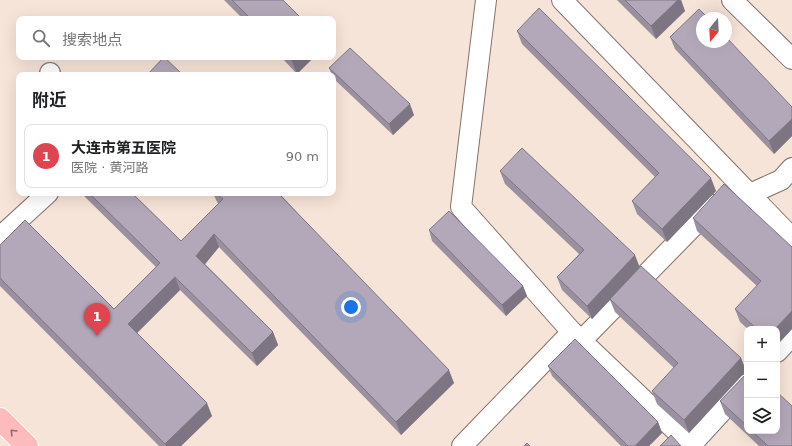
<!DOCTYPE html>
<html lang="zh">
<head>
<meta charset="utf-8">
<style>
	:root { --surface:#fff; --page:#f6f6f6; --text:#202124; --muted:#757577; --line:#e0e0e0; --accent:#ae1c4c }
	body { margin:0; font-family:"DejaVu Sans","Noto Sans SC",sans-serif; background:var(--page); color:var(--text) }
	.controls { position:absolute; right:12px; bottom:12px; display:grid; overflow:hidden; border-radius:8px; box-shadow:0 4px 16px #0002 }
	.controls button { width:36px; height:36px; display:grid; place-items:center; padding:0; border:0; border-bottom:1px solid var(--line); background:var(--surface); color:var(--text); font:20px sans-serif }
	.compass { position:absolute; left:696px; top:12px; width:36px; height:36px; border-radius:50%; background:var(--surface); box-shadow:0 4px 16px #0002; rotate:198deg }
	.you { position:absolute; left:351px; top:307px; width:14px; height:14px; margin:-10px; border:3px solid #fff; border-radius:50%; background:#1a73e8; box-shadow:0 0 0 6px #1a73e833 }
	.badge { display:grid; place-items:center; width:26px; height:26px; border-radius:50%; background:var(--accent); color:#fff; font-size:13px; font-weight:700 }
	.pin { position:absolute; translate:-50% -33px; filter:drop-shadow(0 1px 2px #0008) }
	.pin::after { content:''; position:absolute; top:21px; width:14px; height:12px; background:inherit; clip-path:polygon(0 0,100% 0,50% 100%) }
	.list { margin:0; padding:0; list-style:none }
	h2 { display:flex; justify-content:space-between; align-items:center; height:52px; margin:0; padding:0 16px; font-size:17px }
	h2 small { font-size:13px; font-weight:400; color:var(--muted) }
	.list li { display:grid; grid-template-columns:26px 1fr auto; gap:12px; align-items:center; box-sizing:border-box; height:64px; margin:0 8px 8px; padding:0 8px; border:1px solid var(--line); border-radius:8px }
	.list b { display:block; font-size:15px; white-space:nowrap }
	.list p { margin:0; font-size:13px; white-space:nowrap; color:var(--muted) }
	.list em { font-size:13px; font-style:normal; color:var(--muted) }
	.icon { flex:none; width:22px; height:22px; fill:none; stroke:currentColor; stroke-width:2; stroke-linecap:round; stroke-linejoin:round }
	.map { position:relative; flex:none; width:792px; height:446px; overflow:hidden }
	.search { position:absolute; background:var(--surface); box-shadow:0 4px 16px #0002; left:16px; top:16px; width:320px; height:44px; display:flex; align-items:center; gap:10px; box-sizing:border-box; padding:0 14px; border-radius:8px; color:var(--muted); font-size:15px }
	.panel { position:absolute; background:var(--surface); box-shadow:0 4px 16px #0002; left:16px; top:72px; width:320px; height:124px; border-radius:8px }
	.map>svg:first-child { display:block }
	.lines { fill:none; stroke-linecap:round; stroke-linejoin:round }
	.minor-casing { stroke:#837268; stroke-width:22 }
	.major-casing { stroke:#fff; stroke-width:24 }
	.minor { stroke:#fff; stroke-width:20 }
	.major { stroke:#febbbd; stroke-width:22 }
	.wall { fill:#9a909f }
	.shaded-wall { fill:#7d7682 }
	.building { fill:#b3a8b9; stroke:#7d7682 }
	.oneway { stroke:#8d6e6b }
</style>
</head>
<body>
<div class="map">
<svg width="792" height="446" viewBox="0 0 792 446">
	<rect width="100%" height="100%" fill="#f7e4d8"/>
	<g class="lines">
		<defs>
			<g id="minor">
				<polyline points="486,0 461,207 572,332 692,446"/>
				<polyline points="562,0 792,238"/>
				<polyline points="732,0 792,59"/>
				<polyline points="50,73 50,75"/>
				<polyline points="750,194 781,180 792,168"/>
				<polyline points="0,237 48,193"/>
				<polyline points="581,341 714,205"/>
				<polyline points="777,352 792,336"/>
				<polyline points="691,445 747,384"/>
				<polyline points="462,446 572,332"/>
			</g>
			<polyline id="major" points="0,419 27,446"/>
		</defs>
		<use href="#minor" class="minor-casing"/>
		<use href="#major" class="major-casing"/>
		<use href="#minor" class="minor"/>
		<use href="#major" class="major"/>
	</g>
	<g class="wall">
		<polygon points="224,0 283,0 302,19 243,19"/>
		<polygon points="617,0 681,0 685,11 656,39"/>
		<polygon points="517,31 716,191 667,242 637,214 632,201 655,177 522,44"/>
		<polygon points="670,37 792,107 792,136 774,154 675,49"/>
		<polygon points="281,57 314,57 297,74"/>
		<polygon points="329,68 414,115 393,135 333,78 333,75 332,75"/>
		<polygon points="500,171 640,268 741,358 746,371 689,433 657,404 652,391 674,368 615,312 610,300 592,319 562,290 557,277 579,254 505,184"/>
		<polygon points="81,193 132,193 181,241 219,204 217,202 213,193 281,193 280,194 454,383 401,435 219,247 205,264 273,332 278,345 257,366 180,290 137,333 212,416 181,446 159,446 0,286 0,245 114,309 156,267"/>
		<polygon points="693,218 792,247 792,329 777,345 777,329 748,329 740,322 735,309 757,286 697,231"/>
		<polygon points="429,230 523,286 527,296 506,316 432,241"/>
		<polygon points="548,366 658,422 662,433 649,446 621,446 552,376"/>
		<polygon points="747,373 747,431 777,431 792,446 759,446 725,414 720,401"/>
	</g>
	<g class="shaded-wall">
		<polygon points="678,0 681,0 685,11 656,39 651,26"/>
		<polygon points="296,57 314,57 297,74 292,61"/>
		<polygon points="410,104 414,115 393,135 389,124"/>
		<polygon points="792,119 792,136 774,154 769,141"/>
		<polygon points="711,178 716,191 667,242 662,229"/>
		<polygon points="214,234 219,247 201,269 196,256"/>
		<polygon points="635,255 640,268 592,319 587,306"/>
		<polygon points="175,277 180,290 133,337 128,324"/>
		<polygon points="523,286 527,296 506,316 502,305"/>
		<polygon points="792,311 792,329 777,345 777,329 775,329"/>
		<polygon points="273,332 278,345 257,366 252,353"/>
		<polygon points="741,358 746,371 689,433 684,420"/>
		<polygon points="449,370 454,383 401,435 396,422"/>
		<polygon points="207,403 212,416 181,446 166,446 165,444"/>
		<polygon points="658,422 662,433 649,446 635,446"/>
	</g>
	<g class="building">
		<polygon points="232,0 283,0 302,19 251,19"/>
		<polygon points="625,0 678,0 651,26"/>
		<polygon points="539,8 711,178 662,229 632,201 659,173 517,31"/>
		<polygon points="699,9 708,18 702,18 702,42 726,42 726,37 792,107 792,119 769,141 670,37"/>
		<polygon points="350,48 410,104 389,124 329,68"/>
		<polygon points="164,57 183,75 147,75"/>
		<polygon points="289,57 296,57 292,61"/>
		<polygon points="522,148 635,255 587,306 557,277 584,250 500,171"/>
		<polygon points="724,184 792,247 792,311 775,329 757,329 735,309 761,281 693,218"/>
		<polygon points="89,193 132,193 181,241 223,199 216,193 278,193 449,370 396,422 214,234 196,256 273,332 252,353 175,277 128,324 207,403 165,444 0,278 0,245 25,220 114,309 160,263"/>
		<polygon points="449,211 523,286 502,305 429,230"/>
		<polygon points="641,266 741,358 684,420 652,391 678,363 610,299"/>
		<polygon points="575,339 658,422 635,446 628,446 548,366"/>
		<polygon points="747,373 747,426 720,401"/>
		<polygon points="777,392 792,406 792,446 768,446 752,431 777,431"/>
		<polygon points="671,435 681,446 660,446"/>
		<polygon points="527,443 530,446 524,446"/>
	</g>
	<defs><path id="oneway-chevron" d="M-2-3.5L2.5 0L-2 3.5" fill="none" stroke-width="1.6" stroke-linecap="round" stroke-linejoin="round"/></defs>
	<use class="oneway" href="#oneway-chevron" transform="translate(13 432) rotate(-134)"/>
</svg>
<div class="controls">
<button>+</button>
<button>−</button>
<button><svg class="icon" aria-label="layers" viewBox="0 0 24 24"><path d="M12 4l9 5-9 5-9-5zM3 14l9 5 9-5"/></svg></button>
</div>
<svg class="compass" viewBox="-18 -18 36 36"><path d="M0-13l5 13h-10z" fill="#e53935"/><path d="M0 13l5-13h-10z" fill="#757577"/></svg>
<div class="you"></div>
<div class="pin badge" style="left:97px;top:336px;background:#e0444e">1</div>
<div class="search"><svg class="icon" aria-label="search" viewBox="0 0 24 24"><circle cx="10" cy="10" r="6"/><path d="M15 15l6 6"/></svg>搜索地点</div>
<section class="panel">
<h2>附近<small></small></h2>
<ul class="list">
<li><span class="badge" style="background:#e0444e">1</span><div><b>大连市第五医院</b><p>医院 · 黄河路</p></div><em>90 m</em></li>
</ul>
</section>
</div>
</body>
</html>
